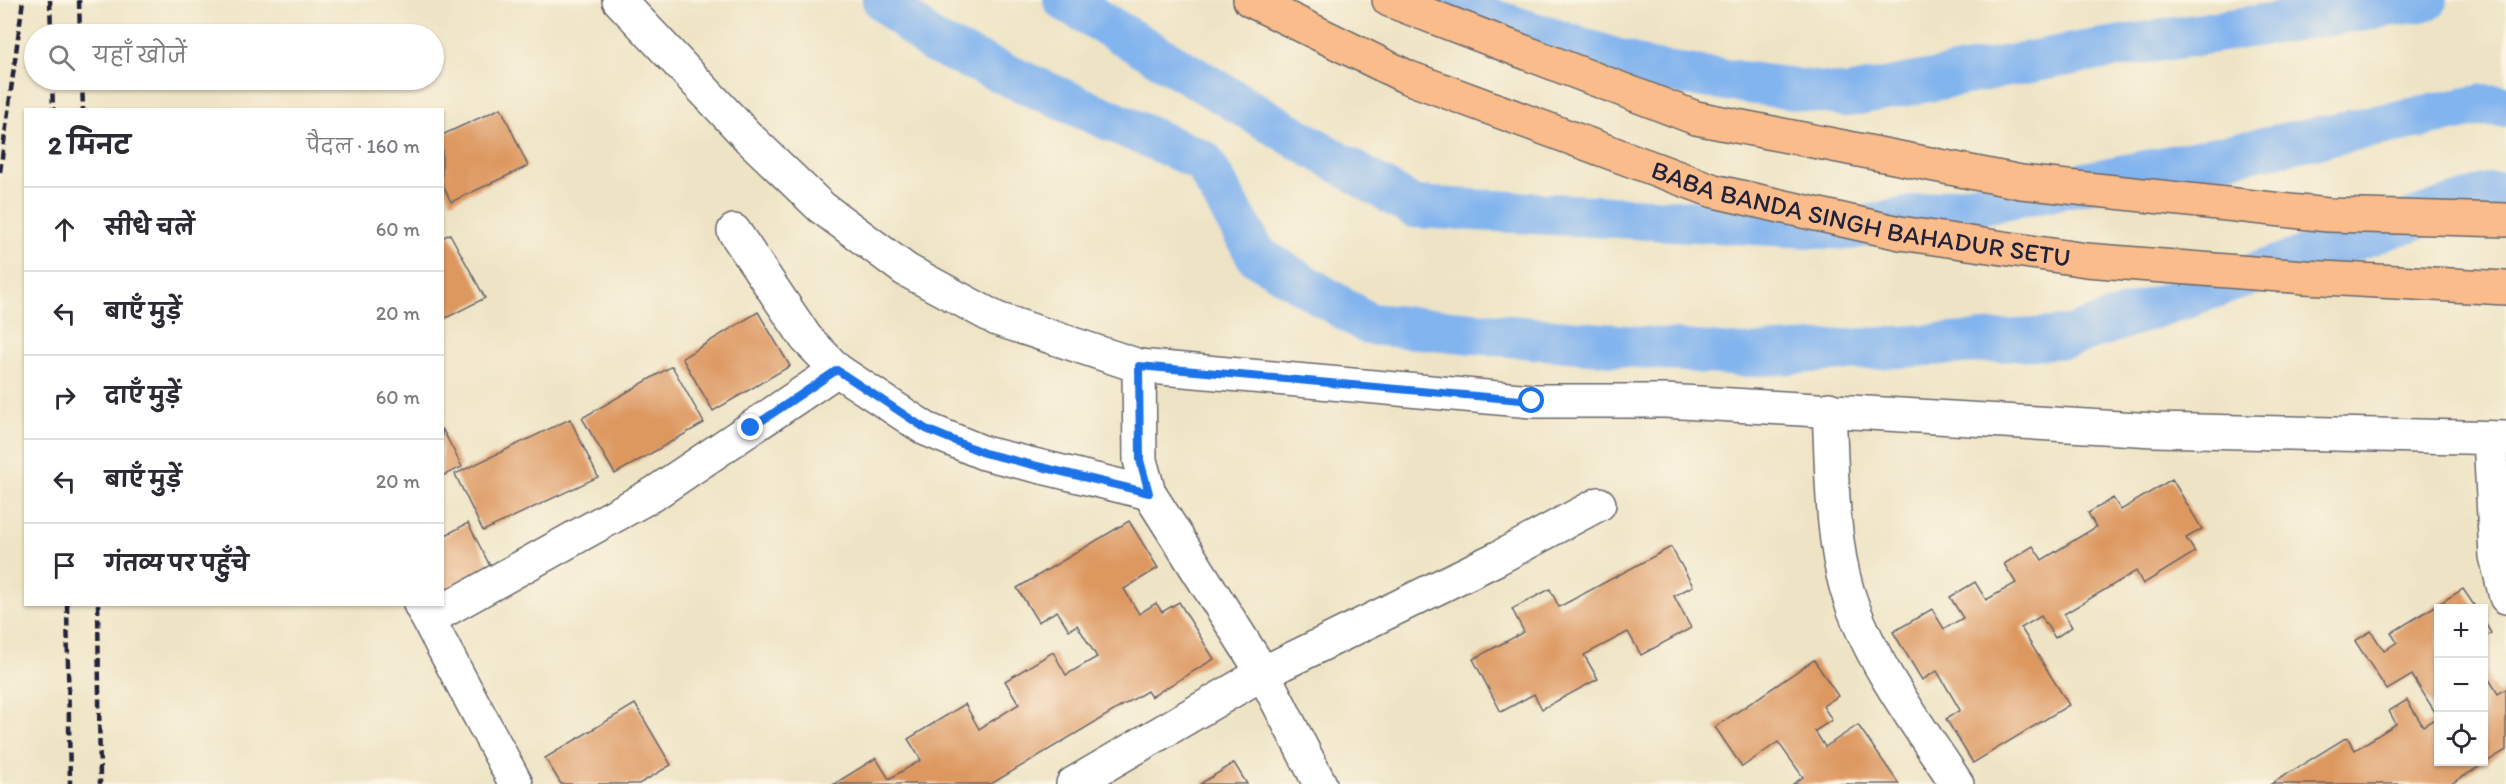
<!DOCTYPE html>
<html lang="hi">
<head>
<meta charset="utf-8">
<style>
	:root { --surface:#fff; --page:#f2f2f3; --text:#2b2b33; --muted:#7c7c81; --line:#e1e1e2 }
	body { margin:0; font-family:Itim,"Playpen Sans Deva",sans-serif; background:var(--page); color:var(--text) }
	.controls { position:absolute; right:18px; bottom:18px; display:grid; overflow:hidden; border-radius:0px; box-shadow:0 2px 4px #0004 }
	.controls button { width:54px; height:54px; display:grid; place-items:center; padding:0; border:0; border-bottom:2px solid var(--line); background:var(--surface); color:var(--text); font:30px sans-serif }
	.stop { position:absolute; width:18px; height:18px; margin:-14px; border:4px solid #1a73e8; border-radius:50%; background:#fff }
	.stop.end { background:#1a73e8; border-color:#fff; box-shadow:0 2px 6px #0008 }
	.list { margin:0; padding:0; list-style:none }
	h2 { display:flex; justify-content:space-between; align-items:center; height:78px; margin:0; padding:0 24px; font-size:26px }
	h2 small { font-size:20px; font-weight:400; color:var(--muted) }
	.list li { display:grid; grid-template-columns:39px 1fr auto; gap:18px; align-items:center; box-sizing:border-box; height:84px; padding:0 24px; border-top:2px solid var(--line) }
	.list b { display:block; font-size:22px; white-space:nowrap }
	.list em { font-size:20px; font-style:normal; color:var(--muted) }
	.icon { flex:none; width:33px; height:33px; fill:none; stroke:currentColor; stroke-width:2; stroke-linecap:round; stroke-linejoin:round }
	.map { position:relative; flex:none; width:2506px; height:784px; overflow:hidden }
	.search { position:absolute; background:var(--surface); box-shadow:0 2px 4px #0004; left:24px; top:24px; width:420px; height:66px; display:flex; align-items:center; gap:15px; box-sizing:border-box; padding:0 21px; border-radius:33px; color:var(--muted); font-size:22px }
	.panel { position:absolute; background:var(--surface); box-shadow:0 2px 4px #0004; left:24px; top:108px; width:420px; height:498px; border-radius:0px }
	.map>svg:first-child { display:block }
	.lines { fill:none; stroke-linecap:round; stroke-linejoin:round }
	.canal { stroke:#82b4ee; stroke-width:42 }
	.building { fill:#dd9861 }
	.street-casing { stroke:#69666b; stroke-width:36 }
	.highway-casing { stroke:#69666b; stroke-width:36 }
	.street { stroke:#fff; stroke-width:33 }
	.highway { stroke:#f9bc8a; stroke-width:33 }
	.rail { stroke:#22223b; stroke-width:4.5; stroke-dasharray:9 4.5; stroke-linecap:butt }
	.route { stroke:#1a73e8; stroke-width:8 }
	.labels { text-anchor:middle; dominant-baseline:central; stroke-width:6; stroke-linejoin:round; paint-order:stroke }
	.street-label { font-size:26px; fill:#22223b; stroke:#fcf5e5 }
</style>
</head>
<body>
<div class="map">
<svg width="2506" height="784" viewBox="0 0 2506 784">
	<rect width="100%" height="100%" fill="#fcf5e5"/>
	<filter id="ink" filterUnits="userSpaceOnUse"><feTurbulence type="fractalNoise" baseFrequency=".0167" numOctaves="2"/><feDisplacementMap in="SourceGraphic" scale="12" xChannelSelector="R" yChannelSelector="G"/><feConvolveMatrix kernelMatrix="1 2 1 2 8 2 1 2 1" color-interpolation-filters="sRGB"/></filter>
	<filter id="wash" filterUnits="userSpaceOnUse"><feTurbulence type="fractalNoise" baseFrequency=".008" numOctaves="4" result="noise"/><feDisplacementMap in="SourceGraphic" scale="24" xChannelSelector="R" yChannelSelector="G"/><feGaussianBlur stdDeviation="1.35" result="paint"/><feColorMatrix in="noise" values="0 0 0 0 0 0 0 0 0 0 0 0 0 0 0 0 0 1.4 0 .05"/><feComposite in="paint" operator="in"/></filter>
	<g filter="url(#wash)">
		<rect width="100%" height="100%" fill="#eee4c5"/>
		<g class="lines">
			<g class="canal">
				<polyline points="883,0 932,42 1203,161 1257,256 1369,324 1743,356 2068,337 2489,194 2506,192"/>
				<polyline points="1064,0 1414,207 1851,229 2482,105 2506,106"/>
				<polyline points="1430,0 1650,70 1847,96 2084,52 2427,0"/>
			</g>
		</g>
		<g id="blocks">
			<g class="building">
				<polygon points="501,108 528,166 451,202 442,183 442,135"/>
				<polygon points="450,234 485,298 442,320 442,238"/>
				<polygon points="758,312 790,366 713,411 682,358"/>
				<polygon points="672,366 704,423 615,474 582,418"/>
				<polygon points="570,419 598,477 483,531 455,474"/>
				<polygon points="442,428 462,467 442,476"/>
				<polygon points="2172,479 2202,529 2186,538 2195,552 2143,584 2136,571 2064,614 2072,627 2055,638 2041,616 2021,628 2069,705 1973,763 1946,719 1960,710 1937,671 1922,680 1893,632 1932,609 1944,629 1963,618 1950,597 1975,582 1986,600 2016,583 2004,564 2033,546 2042,560 2096,527 2088,513 2113,498 2121,510"/>
				<polygon points="1129,521 1158,568 1124,589 1139,614 1156,603 1162,612 1179,602 1214,659 1151,697 1147,691 991,784 834,784 876,758 889,779 921,760 908,739 965,704 979,729 1019,704 1005,681 1053,652 1066,675 1097,657 1077,625 1069,630 1057,611 1038,622 1017,588"/>
				<polygon points="468,523 491,568 442,594 442,537"/>
				<polygon points="1671,547 1693,586 1674,596 1691,628 1641,655 1628,632 1584,655 1598,679 1542,709 1534,694 1501,712 1473,659 1524,632 1512,609 1550,589 1559,607"/>
				<polygon points="2463,589 2476,608 2438,608 2438,762 2484,762 2484,671 2498,694 2506,689 2506,750 2451,784 2271,784 2347,737 2355,750 2396,724 2389,711 2407,700 2423,726 2438,717 2412,675 2387,690 2355,641 2371,631 2384,651 2397,642 2391,633"/>
				<polygon points="2484,621 2491,633 2484,638"/>
				<polygon points="1814,660 1838,696 1823,706 1832,720 1815,731 1825,747 1858,725 1899,784 1793,784 1803,777 1778,742 1742,767 1715,727"/>
				<polygon points="635,704 671,765 639,784 561,784 545,758"/>
				<polygon points="1234,763 1247,784 1200,784"/>
			</g>
		</g>
	</g>
	<g filter="url(#ink)">
		<use href="#blocks" fill-opacity="0" stroke="#69666b" stroke-width="1.5"/>
		<g class="lines">
			<defs>
				<g id="street">
					<polyline points="619,0 748,137 821,207 906,270 997,319 1139,366 1532,401 1665,401 2154,430 2506,438"/>
					<polyline points="734,231 806,338 837,370 926,429 984,453 1149,493"/>
					<polyline points="1139,366 1140,460 1149,493 1263,673 1320,784"/>
					<path d="M1829 409C1832 466 1831 536 1847 590 1869 661 1917 723 1957 784"/>
					<polyline points="2490,438 2496,556 2506,597"/>
					<polyline points="420,604 516,784"/>
					<polyline points="429,619 655,493 837,370"/>
					<polyline points="1073,784 1263,673 1498,558 1599,504"/>
				</g>
				<g id="highway">
					<path id="s1" d="M1250 0 1407 77 1714 191 1900 233 2086 260 2305 277 2506 288"/>
					<polyline points="1389,0 1696,118 2021,182 2328,215 2506,220"/>
				</g>
			</defs>
			<use href="#street" class="street-casing"/>
			<use href="#highway" class="highway-casing"/>
			<use href="#street" class="street"/>
			<use href="#highway" class="highway"/>
			<g class="rail">
				<polyline points="50,0 51,34"/>
				<polyline points="79,0 80,34"/>
				<polyline points="52,80 53,110"/>
				<polyline points="82,80 83,110"/>
				<polyline points="0,172 23,0"/>
				<polyline points="67,604 70,784"/>
				<polyline points="98,604 100,784"/>
			</g>
		</g>
	</g>
	<g class="lines" filter="url(#ink)">
		<polyline class="route" points="751,428 837,370 926,429 984,453 1149,493 1140,460 1139,366 1532,401"/>
	</g>
	<g class="labels">
		<g class="street-label">
			<text stroke="none"><textPath href="#s1" startOffset="651">BABA BANDA SINGH BAHADUR SETU</textPath></text>
		</g>
	</g>
</svg>
<div class="controls">
<button>+</button>
<button>−</button>
<button><svg class="icon" aria-label="locate" viewBox="0 0 24 24"><circle cx="12" cy="12" r="6"/><path d="M12 2v4M12 18v4M2 12h4M18 12h4"/></svg></button>
</div>
<div class="stop" style="left:1532px;top:401px"></div>
<div class="stop end" style="left:751px;top:428px"></div>
<div class="search"><svg class="icon" aria-label="search" viewBox="0 0 24 24"><circle cx="10" cy="10" r="6"/><path d="M15 15l6 6"/></svg>यहाँ खोजें</div>
<section class="panel">
<h2>2 मिनट<small>पैदल · 160 m</small></h2>
<ul class="list">
<li><svg class="icon" aria-label="ahead" viewBox="0 0 24 24"><path d="M12 20V5M6 11l6-6 6 6"/></svg><div><b>सीधे चलें</b></div><em>60 m</em></li>
<li><svg class="icon" aria-label="left" viewBox="0 0 24 24"><path d="M17 20v-9H6M10 6l-5 5 5 5"/></svg><div><b>बाएँ मुड़ें</b></div><em>20 m</em></li>
<li><svg class="icon" aria-label="right" viewBox="0 0 24 24"><path d="M7 20v-9h11M14 6l5 5-5 5"/></svg><div><b>दाएँ मुड़ें</b></div><em>60 m</em></li>
<li><svg class="icon" aria-label="left" viewBox="0 0 24 24"><path d="M17 20v-9H6M10 6l-5 5 5 5"/></svg><div><b>बाएँ मुड़ें</b></div><em>20 m</em></li>
<li><svg class="icon" aria-label="arrive" viewBox="0 0 24 24"><path d="M6 21V4h12l-3 4 3 4H6"/></svg><div><b>गंतव्य पर पहुँचे</b></div></li>
</ul>
</section>
</div>
</body>
</html>
